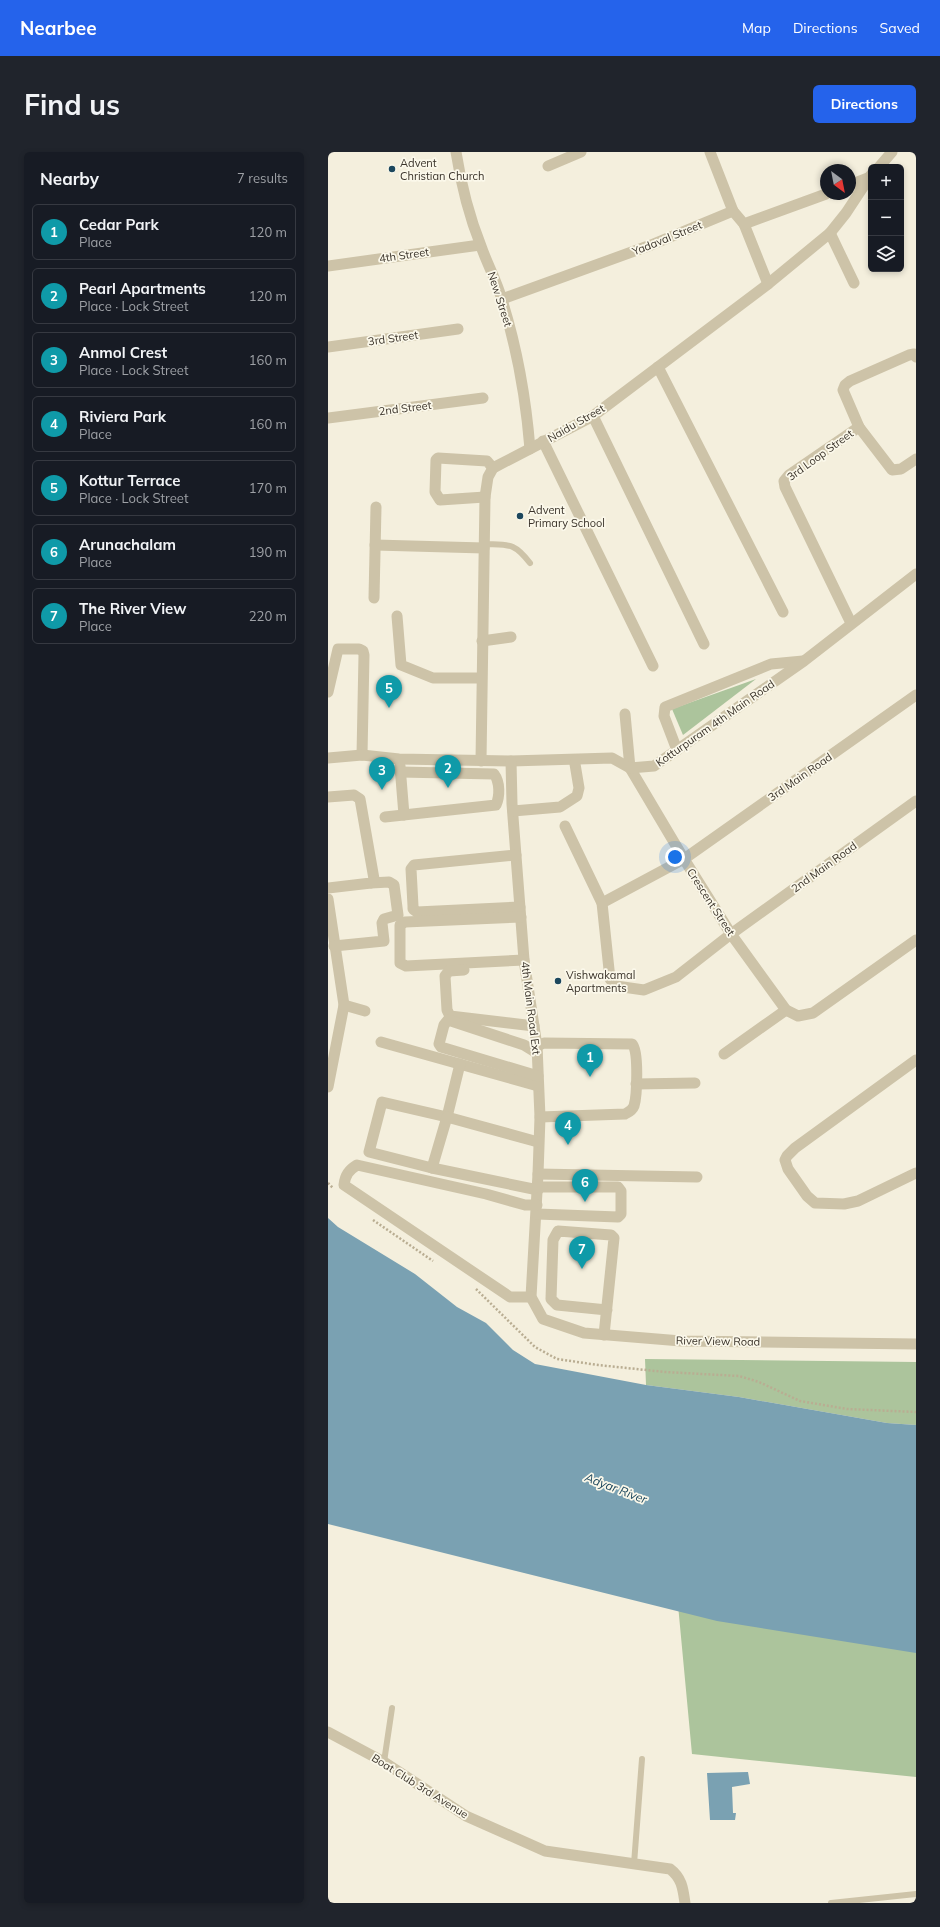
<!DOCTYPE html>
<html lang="en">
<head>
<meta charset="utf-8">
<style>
	:root { --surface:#171b24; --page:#20242c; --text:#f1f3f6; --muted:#9ea1a6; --line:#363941; --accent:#2563eb }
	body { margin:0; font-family:Mulish,sans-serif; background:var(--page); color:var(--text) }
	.controls { position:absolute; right:12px; top:12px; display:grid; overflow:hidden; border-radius:6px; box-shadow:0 2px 6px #0003 }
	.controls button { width:36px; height:36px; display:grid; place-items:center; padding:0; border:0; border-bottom:1px solid var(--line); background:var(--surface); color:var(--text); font:20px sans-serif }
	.compass { position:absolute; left:492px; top:12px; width:36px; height:36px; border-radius:50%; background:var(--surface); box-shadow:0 2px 6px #0003; rotate:148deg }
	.you { position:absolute; left:347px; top:705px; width:14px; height:14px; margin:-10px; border:3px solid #fff; border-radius:50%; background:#1a73e8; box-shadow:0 0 0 6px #1a73e833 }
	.badge { display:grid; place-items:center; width:26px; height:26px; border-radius:50%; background:var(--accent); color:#fff; font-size:13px; font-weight:700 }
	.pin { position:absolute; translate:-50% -33px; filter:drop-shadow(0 1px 2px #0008) }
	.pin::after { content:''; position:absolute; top:21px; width:14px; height:12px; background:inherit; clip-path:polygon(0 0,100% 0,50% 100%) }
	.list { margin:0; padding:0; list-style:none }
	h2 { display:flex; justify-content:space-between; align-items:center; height:52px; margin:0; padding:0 16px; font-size:17px }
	h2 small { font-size:13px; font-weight:400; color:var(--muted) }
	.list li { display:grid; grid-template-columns:26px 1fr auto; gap:12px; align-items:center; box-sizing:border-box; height:56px; margin:0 8px 8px; padding:0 8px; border:1px solid var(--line); border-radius:6px }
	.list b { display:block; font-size:15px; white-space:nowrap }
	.list p { margin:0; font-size:13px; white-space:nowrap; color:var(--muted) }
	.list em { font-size:13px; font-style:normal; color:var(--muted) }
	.icon { flex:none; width:22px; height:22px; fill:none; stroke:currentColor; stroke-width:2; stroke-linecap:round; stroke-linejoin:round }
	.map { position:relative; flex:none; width:588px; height:1751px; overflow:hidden; border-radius:6px }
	header { display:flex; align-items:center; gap:24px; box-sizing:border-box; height:56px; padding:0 20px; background:var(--accent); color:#fff }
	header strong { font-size:19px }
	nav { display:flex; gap:22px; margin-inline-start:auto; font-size:14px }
	.intro { display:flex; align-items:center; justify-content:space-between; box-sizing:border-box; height:96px; padding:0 24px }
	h1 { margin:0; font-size:28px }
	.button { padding:10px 18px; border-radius:6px; background:var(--accent); color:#fff; font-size:14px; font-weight:700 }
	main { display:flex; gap:24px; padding:0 24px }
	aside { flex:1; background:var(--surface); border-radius:6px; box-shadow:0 2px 6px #0003 }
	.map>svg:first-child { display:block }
	.green { fill:#acc49c }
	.water { fill:#7aa1b2 }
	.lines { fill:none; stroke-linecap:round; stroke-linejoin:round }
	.path { stroke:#b9ad92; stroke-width:2.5; stroke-dasharray:2 2; stroke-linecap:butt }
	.service { stroke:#cdc3a8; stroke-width:6 }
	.minor { stroke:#cdc3a8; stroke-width:11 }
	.poi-dot { fill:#1c475d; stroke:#fbf8ea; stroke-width:1.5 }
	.labels { text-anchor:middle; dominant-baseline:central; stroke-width:3.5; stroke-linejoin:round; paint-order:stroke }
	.poi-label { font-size:11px; fill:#393229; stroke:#fbf8ea; text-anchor:start }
	.street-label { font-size:11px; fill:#393229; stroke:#fbf8ea }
	.water-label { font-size:12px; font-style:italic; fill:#1c475d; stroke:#fbf8ea }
</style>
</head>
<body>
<header>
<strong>Nearbee</strong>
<nav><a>Map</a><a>Directions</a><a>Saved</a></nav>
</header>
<div class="intro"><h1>Find us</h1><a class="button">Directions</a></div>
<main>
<aside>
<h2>Nearby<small>7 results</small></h2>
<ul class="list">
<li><span class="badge" style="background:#0f9aa8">1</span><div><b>Cedar Park</b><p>Place</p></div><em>120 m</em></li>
<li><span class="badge" style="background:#0f9aa8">2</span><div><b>Pearl Apartments</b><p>Place · Lock Street</p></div><em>120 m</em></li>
<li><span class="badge" style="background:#0f9aa8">3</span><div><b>Anmol Crest</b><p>Place · Lock Street</p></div><em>160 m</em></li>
<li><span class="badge" style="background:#0f9aa8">4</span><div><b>Riviera Park</b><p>Place</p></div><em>160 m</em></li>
<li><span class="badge" style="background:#0f9aa8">5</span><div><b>Kottur Terrace</b><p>Place · Lock Street</p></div><em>170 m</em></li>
<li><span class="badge" style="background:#0f9aa8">6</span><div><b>Arunachalam</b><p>Place</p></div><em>190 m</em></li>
<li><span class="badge" style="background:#0f9aa8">7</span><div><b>The River View</b><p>Place</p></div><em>220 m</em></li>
</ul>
</aside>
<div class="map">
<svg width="588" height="1751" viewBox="0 0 588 1751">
	<rect width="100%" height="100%" fill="#f4efdd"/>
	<g class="green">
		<polygon points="428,527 355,583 344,557"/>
		<polygon points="317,1207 588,1210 588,1273 559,1271 411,1245 318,1233"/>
		<polygon points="350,1453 588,1490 588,1625 364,1602"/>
	</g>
	<g class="water">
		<polygon points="0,1066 10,1075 87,1122 129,1155 158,1171 185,1198 207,1212 318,1233 411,1245 559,1271 588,1273 588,1501 389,1469 0,1372"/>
		<polygon points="420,1620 422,1632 404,1635 405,1661 408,1661 407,1668 382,1668 379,1621"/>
	</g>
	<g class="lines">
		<g class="path">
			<polyline points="0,1031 5,1036"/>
			<polyline points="45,1068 105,1109"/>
			<polyline points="148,1137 207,1195 229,1207 270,1213 337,1220 411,1224 431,1230 472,1249 519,1257 588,1260"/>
		</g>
		<g class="service">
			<path d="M156 392C181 393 186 390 202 411"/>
			<polyline points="56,1610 64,1556"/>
			<polyline points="306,1712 314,1607"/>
			<polyline points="503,1751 588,1742"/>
		</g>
		<g class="minor">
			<path d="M128 0C133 32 141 64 153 94 159 112 169 129 174 148 189 196 198 247 202 297"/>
			<polyline points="382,0 405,59"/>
			<polyline points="220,14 253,0"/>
			<polyline points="551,15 564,0"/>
			<polyline points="522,33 540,26"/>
			<polyline points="416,72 440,132"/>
			<polyline points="502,81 526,131"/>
			<polyline points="0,114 152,93"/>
			<polyline points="174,147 323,93 405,59 416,72 498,42"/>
			<polyline points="0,195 130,177"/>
			<polyline points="330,215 455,460"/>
			<polyline points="265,264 376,492"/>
			<polyline points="0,266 155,246"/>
			<polyline points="531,275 515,238 517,233 522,229 581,203 586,202 588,205"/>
			<polyline points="215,289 325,514"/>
			<polyline points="157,345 112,348 107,340 108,308 110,306 159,309 165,316"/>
			<polyline points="47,393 156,396"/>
			<polyline points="46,446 48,355"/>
			<polyline points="69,464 73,513 105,526 153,526"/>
			<polyline points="523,471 457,335 456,329 461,323 531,275 564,318 573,317 588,307"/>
			<polyline points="154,489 183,485"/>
			<polyline points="0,540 10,497 31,497 35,499 36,503 34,603"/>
			<polyline points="297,562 302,616 356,707 403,782 458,858 470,864 485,861 588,788"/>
			<polyline points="349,598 336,564 337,555 443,512 475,509"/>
			<polyline points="0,606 34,603 71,607 183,609 284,606 302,616 326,614 476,509 588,422"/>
			<polyline points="153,609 157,345 160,325 165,316 265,264 440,132 502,81 518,61 543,23"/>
			<polyline points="183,609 184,652 196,808 209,894 212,965 210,1022 203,1145 215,1167 256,1181 353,1189 588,1192"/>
			<polyline points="72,614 76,663"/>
			<polyline points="0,645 26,643 32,647 46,727 43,731 0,736"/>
			<polyline points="185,659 232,655 249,644 251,636 247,612 248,608"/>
			<path d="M57 665 168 653C172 644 172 630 166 622L72 620"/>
			<polyline points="237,674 274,751 282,827 288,834 316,838 348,825 403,782 588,649"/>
			<polyline points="188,703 86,713 83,717 85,754 85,757 89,760 192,755"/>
			<polyline points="0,747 16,853 0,935"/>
			<polyline points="274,751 356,707 588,543"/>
			<polyline points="193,765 77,770 72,773 72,811 78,814 196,808"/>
			<polyline points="6,794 56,789 54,771 56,767 70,763 66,733 61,730 43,731"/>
			<polyline points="136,818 121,819 117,824 119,858 122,864 206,874"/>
			<polyline points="16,853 37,859"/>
			<polyline points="53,890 210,934"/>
			<path d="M209 894 216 891 304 892C311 899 309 944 306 954 304 959 301 960 297 962L212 965"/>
			<polyline points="209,901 196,893 120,868 116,873 111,892 113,895 210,924"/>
			<polyline points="396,902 458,858"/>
			<polyline points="588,908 467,996 459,1004 457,1008 460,1017 479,1044 487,1051 516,1052 530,1049 588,1021"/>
			<polyline points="132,912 119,965 54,950 41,1000 104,1016 210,1038"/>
			<polyline points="308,932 367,931"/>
			<polyline points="104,1016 119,965 210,990"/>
			<polyline points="210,1022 369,1025"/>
			<polyline points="209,1062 290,1065 293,1062 293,1039 290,1035 210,1035"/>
			<path d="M203 1145H182L16 1033C17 1023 21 1018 29 1013L158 1042 197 1053H209"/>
			<polyline points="276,1183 286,1086 283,1083 230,1079 225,1088 223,1147 229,1153 279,1158"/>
			<path d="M0 1580 56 1610 138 1664 217 1699 342 1717C354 1726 355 1737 357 1751"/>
		</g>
	</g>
	<g class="poi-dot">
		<circle cx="64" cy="17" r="4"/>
		<circle cx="192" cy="364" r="4"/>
		<circle cx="230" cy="829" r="4"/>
	</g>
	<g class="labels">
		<g class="poi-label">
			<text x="72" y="11">Advent<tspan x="72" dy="13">Christian Church</tspan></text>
			<text x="200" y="358">Advent<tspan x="200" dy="13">Primary School</tspan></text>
			<text x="238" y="823">Vishwakamal<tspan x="238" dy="13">Apartments</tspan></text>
		</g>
		<g class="street-label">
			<text transform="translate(339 86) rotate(-22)">Yadaval Street</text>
			<text transform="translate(76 103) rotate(-8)">4th Street</text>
			<text transform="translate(172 147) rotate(72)">New Street</text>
			<text transform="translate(65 186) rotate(-8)">3rd Street</text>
			<text transform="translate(77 256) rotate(-7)">2nd Street</text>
			<text transform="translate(248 271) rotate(-30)">Naidu Street</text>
			<text transform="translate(492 303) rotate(-36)">3rd Loop Street</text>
			<text transform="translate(387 571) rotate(-35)">Kotturpuram 4th Main Road</text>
			<text transform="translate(472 625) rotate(-35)">3rd Main Road</text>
			<text transform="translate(496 715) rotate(-36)">2nd Main Road</text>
			<text transform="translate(383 750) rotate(57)">Crescent Street</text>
			<text transform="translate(203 856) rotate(83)">4th Main Road Ext</text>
			<text transform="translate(390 1189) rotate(1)">River View Road</text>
			<text transform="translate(92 1634) rotate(32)">Boat Club 3rd Avenue</text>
		</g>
		<g class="water-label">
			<text transform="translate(288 1336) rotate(21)">Adyar River</text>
		</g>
	</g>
</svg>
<div class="controls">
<button>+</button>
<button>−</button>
<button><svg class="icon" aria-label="layers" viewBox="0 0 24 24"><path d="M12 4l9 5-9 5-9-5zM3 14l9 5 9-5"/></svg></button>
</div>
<svg class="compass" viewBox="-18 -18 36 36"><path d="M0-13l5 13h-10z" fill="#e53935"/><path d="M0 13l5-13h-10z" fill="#9ea1a6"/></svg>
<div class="you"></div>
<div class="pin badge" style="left:262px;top:925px;background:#0f9aa8">1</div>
<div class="pin badge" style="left:120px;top:636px;background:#0f9aa8">2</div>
<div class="pin badge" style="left:54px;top:638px;background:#0f9aa8">3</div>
<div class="pin badge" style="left:240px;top:993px;background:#0f9aa8">4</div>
<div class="pin badge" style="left:61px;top:556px;background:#0f9aa8">5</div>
<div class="pin badge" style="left:257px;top:1050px;background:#0f9aa8">6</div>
<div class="pin badge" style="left:254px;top:1117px;background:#0f9aa8">7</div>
</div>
</main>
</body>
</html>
